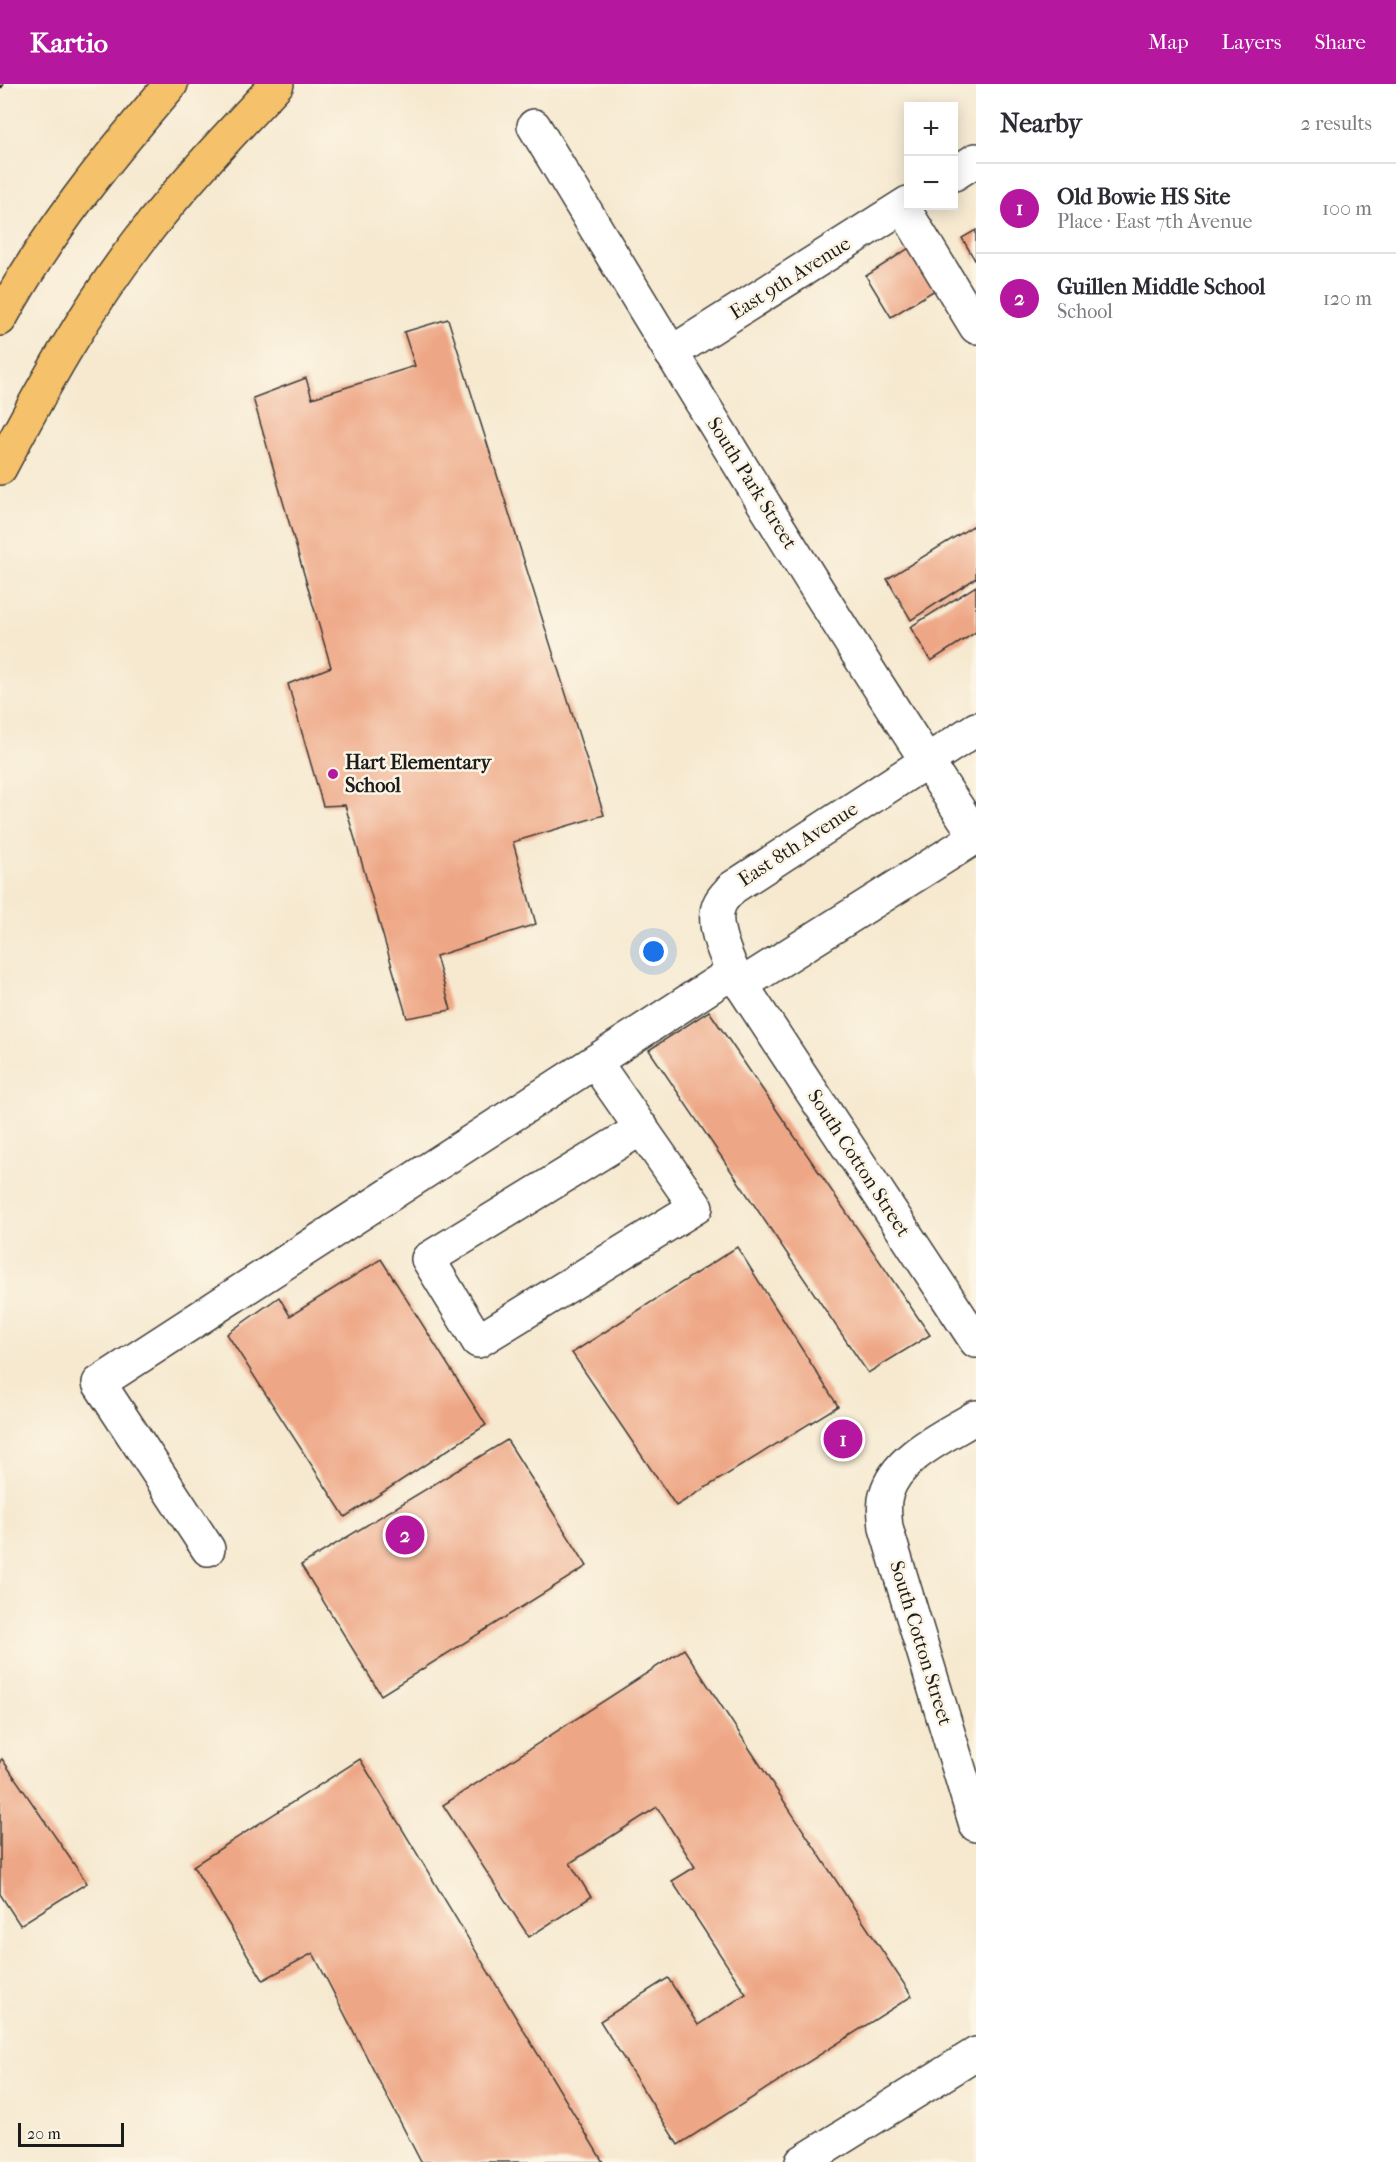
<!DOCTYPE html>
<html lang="en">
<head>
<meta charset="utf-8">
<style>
	:root { --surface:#fff; --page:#f7f7f7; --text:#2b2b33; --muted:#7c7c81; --line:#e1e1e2; --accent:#b5179e }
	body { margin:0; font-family:"IM FELL French Canon",serif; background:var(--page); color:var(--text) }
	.controls { position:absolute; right:18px; top:18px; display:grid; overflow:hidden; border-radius:0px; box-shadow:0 3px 15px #0003 }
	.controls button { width:54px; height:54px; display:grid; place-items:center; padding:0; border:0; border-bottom:2px solid var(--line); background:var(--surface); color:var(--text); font:30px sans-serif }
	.scale { position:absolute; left:18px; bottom:15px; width:106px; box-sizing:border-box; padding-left:6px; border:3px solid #1c1c1c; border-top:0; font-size:16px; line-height:21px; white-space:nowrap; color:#1c1c1c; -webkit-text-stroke:4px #fcf5e5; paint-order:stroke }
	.you { position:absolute; left:654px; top:868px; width:21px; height:21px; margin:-15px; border:4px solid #fff; border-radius:50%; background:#1a73e8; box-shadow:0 0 0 9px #1a73e833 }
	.badge { display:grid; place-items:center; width:39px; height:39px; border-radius:50%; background:var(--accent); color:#fff; font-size:20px; font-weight:700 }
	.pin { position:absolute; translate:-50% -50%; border:3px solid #fff; box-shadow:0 2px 6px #0006 }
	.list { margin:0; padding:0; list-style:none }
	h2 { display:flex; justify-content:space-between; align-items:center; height:78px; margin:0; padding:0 24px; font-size:26px }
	h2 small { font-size:20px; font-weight:400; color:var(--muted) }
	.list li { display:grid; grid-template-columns:39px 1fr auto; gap:18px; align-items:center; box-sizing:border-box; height:90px; padding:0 24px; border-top:2px solid var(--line) }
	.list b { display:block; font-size:22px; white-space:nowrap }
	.list p { margin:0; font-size:20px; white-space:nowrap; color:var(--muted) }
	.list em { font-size:20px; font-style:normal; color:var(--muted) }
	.map { position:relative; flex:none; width:976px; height:2078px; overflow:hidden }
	header { display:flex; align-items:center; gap:36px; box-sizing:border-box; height:84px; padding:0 30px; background:var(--accent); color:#fff }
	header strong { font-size:28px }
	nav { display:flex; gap:33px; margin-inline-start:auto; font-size:21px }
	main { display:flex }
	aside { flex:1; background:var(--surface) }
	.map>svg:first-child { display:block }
	.building { fill:#eea786 }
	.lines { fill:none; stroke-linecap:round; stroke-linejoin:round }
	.minor-casing { stroke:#3d3b37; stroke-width:36 }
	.highway-casing { stroke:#3d3b37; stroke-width:36 }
	.minor { stroke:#fff; stroke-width:33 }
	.highway { stroke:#f5c16b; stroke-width:33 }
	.rail-casing { stroke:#1c1c1c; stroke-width:7 }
	.rail { stroke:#fcf5e5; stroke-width:4.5; stroke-dasharray:14; stroke-linecap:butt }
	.poi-dot { fill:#b5179e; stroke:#fcf5e5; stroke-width:2 }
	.labels { text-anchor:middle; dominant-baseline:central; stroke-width:5; stroke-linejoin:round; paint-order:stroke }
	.street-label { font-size:20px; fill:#1c1c1c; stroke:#fcf5e5 }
	.poi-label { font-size:20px; font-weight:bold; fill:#1c1c1c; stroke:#fcf5e5; text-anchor:start }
</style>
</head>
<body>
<header>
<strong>Kartio</strong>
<nav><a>Map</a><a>Layers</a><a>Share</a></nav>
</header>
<main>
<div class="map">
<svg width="976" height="2078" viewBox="0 0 976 2078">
	<rect width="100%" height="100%" fill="#fcf5e5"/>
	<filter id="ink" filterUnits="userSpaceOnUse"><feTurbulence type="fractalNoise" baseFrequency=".0167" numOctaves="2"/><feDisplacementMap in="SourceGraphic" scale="12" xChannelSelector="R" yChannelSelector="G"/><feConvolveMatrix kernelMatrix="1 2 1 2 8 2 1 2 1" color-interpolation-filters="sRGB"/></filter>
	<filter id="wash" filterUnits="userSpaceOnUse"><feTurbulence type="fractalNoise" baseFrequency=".008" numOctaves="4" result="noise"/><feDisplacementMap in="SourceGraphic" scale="24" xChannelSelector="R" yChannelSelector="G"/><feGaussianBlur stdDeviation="1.35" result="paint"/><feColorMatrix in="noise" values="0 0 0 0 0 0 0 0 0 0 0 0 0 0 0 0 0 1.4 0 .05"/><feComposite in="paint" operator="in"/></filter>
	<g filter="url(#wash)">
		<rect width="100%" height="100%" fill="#f6e9d0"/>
		<g id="blocks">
			<g class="building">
				<polygon points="976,146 976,178 962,154"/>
				<polygon points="909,164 935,206 891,233 866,192"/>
				<polygon points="448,235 604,731 513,758 536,840 436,872 451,926 407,934 345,721 323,722 288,600 331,583 253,314 306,294 312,314 415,282 404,248"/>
				<polygon points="976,440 976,494 911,536 887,495"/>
				<polygon points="976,502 976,548 931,577 910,543"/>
				<polygon points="709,927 930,1251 868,1289 649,966"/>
				<polygon points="737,1163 838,1322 676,1422 572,1269"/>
				<polygon points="381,1175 486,1341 345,1433 227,1250 279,1213 290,1232"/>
				<polygon points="507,1356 587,1482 381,1611 301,1481"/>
				<polygon points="684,1565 912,1912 678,2061 600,1937 668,1894 698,1941 746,1910 672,1797 695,1783 657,1723 570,1779 591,1813 529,1853 443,1721"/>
				<polygon points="2,1675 87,1799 20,1841 0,1810 0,1677"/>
				<polygon points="360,1675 603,2078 421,2078 313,1869 263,1896 193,1782"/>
			</g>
		</g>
	</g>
	<g filter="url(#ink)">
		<use href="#blocks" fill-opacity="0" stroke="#3d3b37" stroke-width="1.5"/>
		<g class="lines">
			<defs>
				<g id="minor">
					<path d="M534 42C678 280 822 520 976 752"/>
					<polyline points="954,90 976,76"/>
					<polyline points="903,123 976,243"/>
					<polyline points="671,269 908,119"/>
					<path d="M976 645 732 804C729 808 723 813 720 819 710 838 725 870 733 888L976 1257"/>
					<polyline points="741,901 976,753"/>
					<polyline points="595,978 696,1123 478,1257 428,1175 642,1044"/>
					<path d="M976 1333C945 1352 896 1373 886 1411 883 1421 885 1433 886 1444L976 1741"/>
					<polyline points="208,1465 99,1299 733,888"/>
					<polyline points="802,2078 976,1970"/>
				</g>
				<g id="highway">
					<path d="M0 235C46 150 108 73 171 0"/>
					<path d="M0 384C42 305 85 226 141 154 183 100 230 50 277 0"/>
				</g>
			</defs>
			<use href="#minor" class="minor-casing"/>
			<use href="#highway" class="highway-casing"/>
			<use href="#minor" class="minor"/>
			<use href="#highway" class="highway"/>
			<defs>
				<polyline id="rail" points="0,1 0,0"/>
			</defs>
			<use href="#rail" class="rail-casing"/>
			<use href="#rail" class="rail"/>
		</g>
	</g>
	<circle class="poi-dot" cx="333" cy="690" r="6"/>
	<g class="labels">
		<g class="street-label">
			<text transform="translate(790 194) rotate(-32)">East 9th Avenue</text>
			<text transform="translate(752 399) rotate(58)">South Park Street</text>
			<text transform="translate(798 760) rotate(-33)">East 8th Avenue</text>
			<text transform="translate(859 1079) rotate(57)">South Cotton Street</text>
			<text transform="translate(921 1559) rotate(73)">South Cotton Street</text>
		</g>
		<g class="poi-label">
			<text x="345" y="678">Hart Elementary<tspan x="345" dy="23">School</tspan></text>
		</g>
	</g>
</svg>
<div class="controls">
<button>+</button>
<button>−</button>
</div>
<div class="scale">20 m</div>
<div class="you"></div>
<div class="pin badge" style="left:843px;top:1355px">1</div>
<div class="pin badge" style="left:405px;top:1451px">2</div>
</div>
<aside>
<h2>Nearby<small>2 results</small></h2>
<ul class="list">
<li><span class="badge">1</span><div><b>Old Bowie HS Site</b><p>Place · East 7th Avenue</p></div><em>100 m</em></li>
<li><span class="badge">2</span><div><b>Guillen Middle School</b><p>School</p></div><em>120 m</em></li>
</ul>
</aside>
</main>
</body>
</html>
